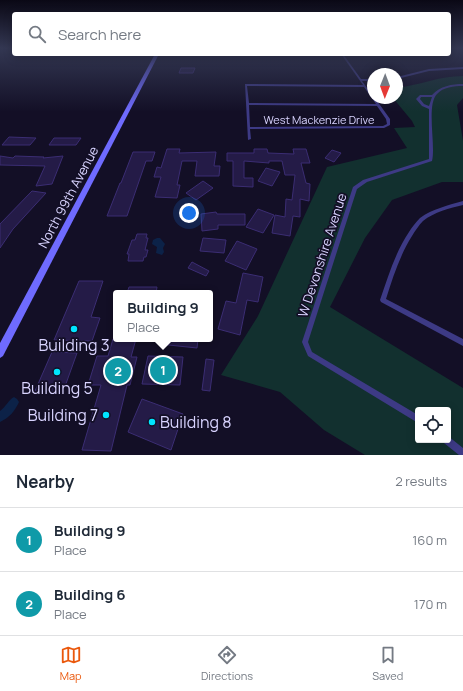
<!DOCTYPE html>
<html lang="en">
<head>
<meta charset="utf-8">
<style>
	:root { --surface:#fff; --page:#f6f6f7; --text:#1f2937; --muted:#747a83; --line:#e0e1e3; --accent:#ea580c }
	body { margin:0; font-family:Manrope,sans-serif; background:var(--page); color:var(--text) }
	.controls { position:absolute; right:12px; bottom:12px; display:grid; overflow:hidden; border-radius:4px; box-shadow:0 2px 10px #0003 }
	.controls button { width:36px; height:36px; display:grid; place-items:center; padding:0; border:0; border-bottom:1px solid var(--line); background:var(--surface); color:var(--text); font:20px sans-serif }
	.compass { position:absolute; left:367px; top:68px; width:36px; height:36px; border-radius:50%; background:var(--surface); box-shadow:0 2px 10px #0003; rotate:181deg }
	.you { position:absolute; left:189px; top:213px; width:14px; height:14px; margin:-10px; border:3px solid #fff; border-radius:50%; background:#1a73e8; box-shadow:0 0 0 6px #1a73e833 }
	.badge { display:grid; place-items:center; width:26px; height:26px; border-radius:50%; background:var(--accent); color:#fff; font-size:13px; font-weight:700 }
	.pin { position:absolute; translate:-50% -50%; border:2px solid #fff; box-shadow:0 1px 4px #0006 }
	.popup { position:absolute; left:113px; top:290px; width:100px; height:52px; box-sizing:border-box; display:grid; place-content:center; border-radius:4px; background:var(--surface); filter:drop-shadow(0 1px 3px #0005); font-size:13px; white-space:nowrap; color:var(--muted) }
	.popup b { font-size:15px; color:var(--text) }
	.popup::after { content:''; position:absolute; left:50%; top:100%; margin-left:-8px; border:8px solid transparent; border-top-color:var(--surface) }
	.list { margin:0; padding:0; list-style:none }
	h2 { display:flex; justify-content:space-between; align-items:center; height:52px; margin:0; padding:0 16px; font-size:17px }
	h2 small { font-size:13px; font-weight:400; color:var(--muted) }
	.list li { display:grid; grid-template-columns:26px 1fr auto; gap:12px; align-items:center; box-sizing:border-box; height:64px; padding:0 16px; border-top:1px solid var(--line) }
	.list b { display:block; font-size:15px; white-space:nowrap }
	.list p { margin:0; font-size:13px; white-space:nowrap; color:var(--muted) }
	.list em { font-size:13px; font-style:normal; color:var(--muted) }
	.icon { flex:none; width:22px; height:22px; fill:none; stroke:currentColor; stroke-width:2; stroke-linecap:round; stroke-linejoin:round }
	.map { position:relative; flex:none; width:463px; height:455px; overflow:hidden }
	.search { position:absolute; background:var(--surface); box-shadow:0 2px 10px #0003; left:12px; right:12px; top:12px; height:44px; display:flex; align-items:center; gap:10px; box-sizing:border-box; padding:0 14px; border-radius:4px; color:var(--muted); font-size:15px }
	.sheet { height:180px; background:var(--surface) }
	nav { display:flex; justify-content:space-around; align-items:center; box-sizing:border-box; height:56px; border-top:1px solid var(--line); background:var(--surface); font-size:11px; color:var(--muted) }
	nav a { display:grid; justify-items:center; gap:2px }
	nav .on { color:var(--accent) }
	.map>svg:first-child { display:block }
	.green { fill:#12302f; fill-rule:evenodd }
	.water { fill:#0c2248 }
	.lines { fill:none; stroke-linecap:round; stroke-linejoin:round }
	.canal { fill:#0c2248; fill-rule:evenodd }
	.building { fill:#241b47; stroke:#3b2d73 }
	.street { fill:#3d3a85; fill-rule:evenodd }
	.secondary { fill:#6f6bff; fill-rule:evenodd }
	.poi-dot { fill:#00e5ff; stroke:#130f26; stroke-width:1.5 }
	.labels { text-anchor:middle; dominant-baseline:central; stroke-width:3.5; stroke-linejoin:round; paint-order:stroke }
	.far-street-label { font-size:11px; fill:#d9d4ff; stroke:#130f26 }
	.street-label { font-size:13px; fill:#d9d4ff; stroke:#130f26 }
	.near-poi-label { font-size:16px; fill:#d9d4ff; stroke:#130f26 }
</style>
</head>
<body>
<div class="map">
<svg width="463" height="455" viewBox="0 0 463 455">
	<rect width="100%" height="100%" fill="#130f26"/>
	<path class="green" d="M463 76V98L457 105 463 141V182H442L392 200 365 238 330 307 463 388V455H365L324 430 280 392 221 375 258 316 327 167 407 148 394 128 415 127 412 121 393 98H397V88C421 85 438 76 463 76ZM418 410H448V440H418Z"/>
	<polygon class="water" points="157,238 160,238 165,244 163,248 164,252 162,255 156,253 157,247 152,244 153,240"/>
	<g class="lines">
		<path class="canal" d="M14 397 17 399 19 402C15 411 9 418 0 422V411C6 407 8 400 14 397Z"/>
	</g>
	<g class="building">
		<polygon points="181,68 195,68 193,73 179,73"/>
		<polygon points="9,137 36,138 30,145 2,145"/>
		<polygon points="54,138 81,138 76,145 49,145"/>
		<polygon points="167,149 180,149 179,153 216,152 214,166 220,166 219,176 195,176 197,161 182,161 177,185 180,185 177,198 155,197 161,177 154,177 157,167 161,168"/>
		<polygon points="254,149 267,149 268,153 294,154 293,149 306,149 310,163 301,163 306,183 310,184 309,201 300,199 300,217 293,216 290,236 272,233 275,215 285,217 286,199 292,200 295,175 285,175 282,161 269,161 269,163 244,161 244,178 253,178 253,187 233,186 233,161 227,161 227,153 254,153"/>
		<polygon points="332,150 341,153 334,162 325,158"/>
		<polygon points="133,152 155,152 152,161 146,161 127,216 107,216 120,183 121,183"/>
		<polygon points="0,156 13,158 15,156 44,157 43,158 63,156 52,184 36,186 45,166 0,165"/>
		<polygon points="266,168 280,172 272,186 258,181"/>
		<polygon points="203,181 213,188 196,200 186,193"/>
		<polygon points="32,191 46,193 13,229 0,248 0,224"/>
		<polygon points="258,209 274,215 263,233 246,227"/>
		<polygon points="216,212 217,214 245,214 245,225 218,225 218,229 202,231 201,214"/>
		<polygon points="137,234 147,234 146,238 148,238 145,250 148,250 146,257 144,257 143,261 128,261 129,254 127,254 132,240 135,240"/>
		<polygon points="203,238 226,240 224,253 200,251"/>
		<polygon points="237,241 257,249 246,270 225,261"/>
		<polygon points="192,262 209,271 206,276 188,268"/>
		<polygon points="243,273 263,277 258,302 247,300 240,335 218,329 226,301 236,303"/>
		<polygon points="79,281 103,281 91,317 100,318 92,341 54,340"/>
		<polygon points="129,287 157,287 156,293 127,293"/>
		<polygon points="113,339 136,339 131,357 137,357 130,385 127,385 111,451 82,450 101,385 88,385 97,356 108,356"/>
		<polygon points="160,339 198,339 197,348 159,344"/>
		<polygon points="52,352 77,353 63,392 35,391"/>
		<polygon points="148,356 183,357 180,385 142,384"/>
		<polygon points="206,359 214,360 210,391 202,390"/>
		<polygon points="142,399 183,414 171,450 128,432"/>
	</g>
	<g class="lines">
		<g class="street">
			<path d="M341 54H343L361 79H373V81H362L373 96V98H375L390 119V125L384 128 250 129 251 139 248 140 245 84 363 85ZM247 86 364 87 376 104 249 103ZM249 105 377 106 386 119 387 124 383 126 250 127Z"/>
			<polygon points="463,67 463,69 429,71 397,79 397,77 429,69"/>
			<path d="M463 84V86C454 86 443 87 437 94 426 105 436 145 432 161L367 182 357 189 308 342 312 352 418 415V423L308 356 302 342 353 187 363 180 429 159V109L422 106 416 99 420 95H432C440 86 452 84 463 84ZM421 97H432L429 106 424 104 420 99Z"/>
			<path d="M463 201V205C450 208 434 212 423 221 419 225 415 231 412 236 400 255 393 277 386 299L463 339V346L381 302 380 300C388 277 395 253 409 232 412 227 416 222 420 218 432 209 449 205 463 201Z"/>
			<polygon points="448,436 463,448 463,455 459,455 444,443 443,440 448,440"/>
		</g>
		<polygon class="secondary" points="155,54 159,54 3,356 0,358 0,343"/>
	</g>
	<linearGradient id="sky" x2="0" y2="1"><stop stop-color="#0a0815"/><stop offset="0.43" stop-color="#333752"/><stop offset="1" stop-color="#333752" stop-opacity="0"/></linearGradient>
	<rect width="463" height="112" fill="url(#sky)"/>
	<g class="poi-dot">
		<circle cx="74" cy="329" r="4"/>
		<circle cx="57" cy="372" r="4"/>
		<circle cx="106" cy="415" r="4"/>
		<circle cx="152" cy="422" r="4"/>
	</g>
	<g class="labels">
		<g class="far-street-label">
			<text x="319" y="119">West Mackenzie Drive</text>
		</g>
		<g class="street-label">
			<text transform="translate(68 197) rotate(-62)">North 99th Avenue</text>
			<text transform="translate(322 255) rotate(-72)">W Devonshire Avenue</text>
		</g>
		<g class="near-poi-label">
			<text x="74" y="345">Building 3</text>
			<text x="57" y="388">Building 5</text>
			<text x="98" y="415" text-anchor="end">Building 7</text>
			<text x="160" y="422" text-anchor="start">Building 8</text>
		</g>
	</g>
</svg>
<div class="controls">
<button><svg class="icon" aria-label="locate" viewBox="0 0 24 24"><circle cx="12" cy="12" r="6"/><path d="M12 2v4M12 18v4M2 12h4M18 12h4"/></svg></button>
</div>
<svg class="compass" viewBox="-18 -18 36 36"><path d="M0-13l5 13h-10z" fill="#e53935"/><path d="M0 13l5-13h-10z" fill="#747a83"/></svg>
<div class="you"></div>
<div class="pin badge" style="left:163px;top:370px;background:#0f9aa8">1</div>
<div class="popup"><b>Building 9</b>Place</div>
<div class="pin badge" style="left:118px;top:371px;background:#0f9aa8">2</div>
<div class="search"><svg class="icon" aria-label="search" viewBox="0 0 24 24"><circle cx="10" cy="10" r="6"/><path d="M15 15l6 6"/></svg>Search here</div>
</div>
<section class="sheet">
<h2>Nearby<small>2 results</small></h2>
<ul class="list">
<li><span class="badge" style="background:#0f9aa8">1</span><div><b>Building 9</b><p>Place</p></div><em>160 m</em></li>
<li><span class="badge" style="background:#0f9aa8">2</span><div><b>Building 6</b><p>Place</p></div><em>170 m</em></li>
</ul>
</section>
<nav>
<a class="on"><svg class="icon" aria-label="map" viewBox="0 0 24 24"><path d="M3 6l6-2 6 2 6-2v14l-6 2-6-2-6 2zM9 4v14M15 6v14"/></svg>Map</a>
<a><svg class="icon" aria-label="directions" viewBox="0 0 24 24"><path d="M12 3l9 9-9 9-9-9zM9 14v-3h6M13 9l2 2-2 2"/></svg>Directions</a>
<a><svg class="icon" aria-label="saved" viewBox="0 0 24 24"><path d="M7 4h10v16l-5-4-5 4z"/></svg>Saved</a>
</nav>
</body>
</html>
